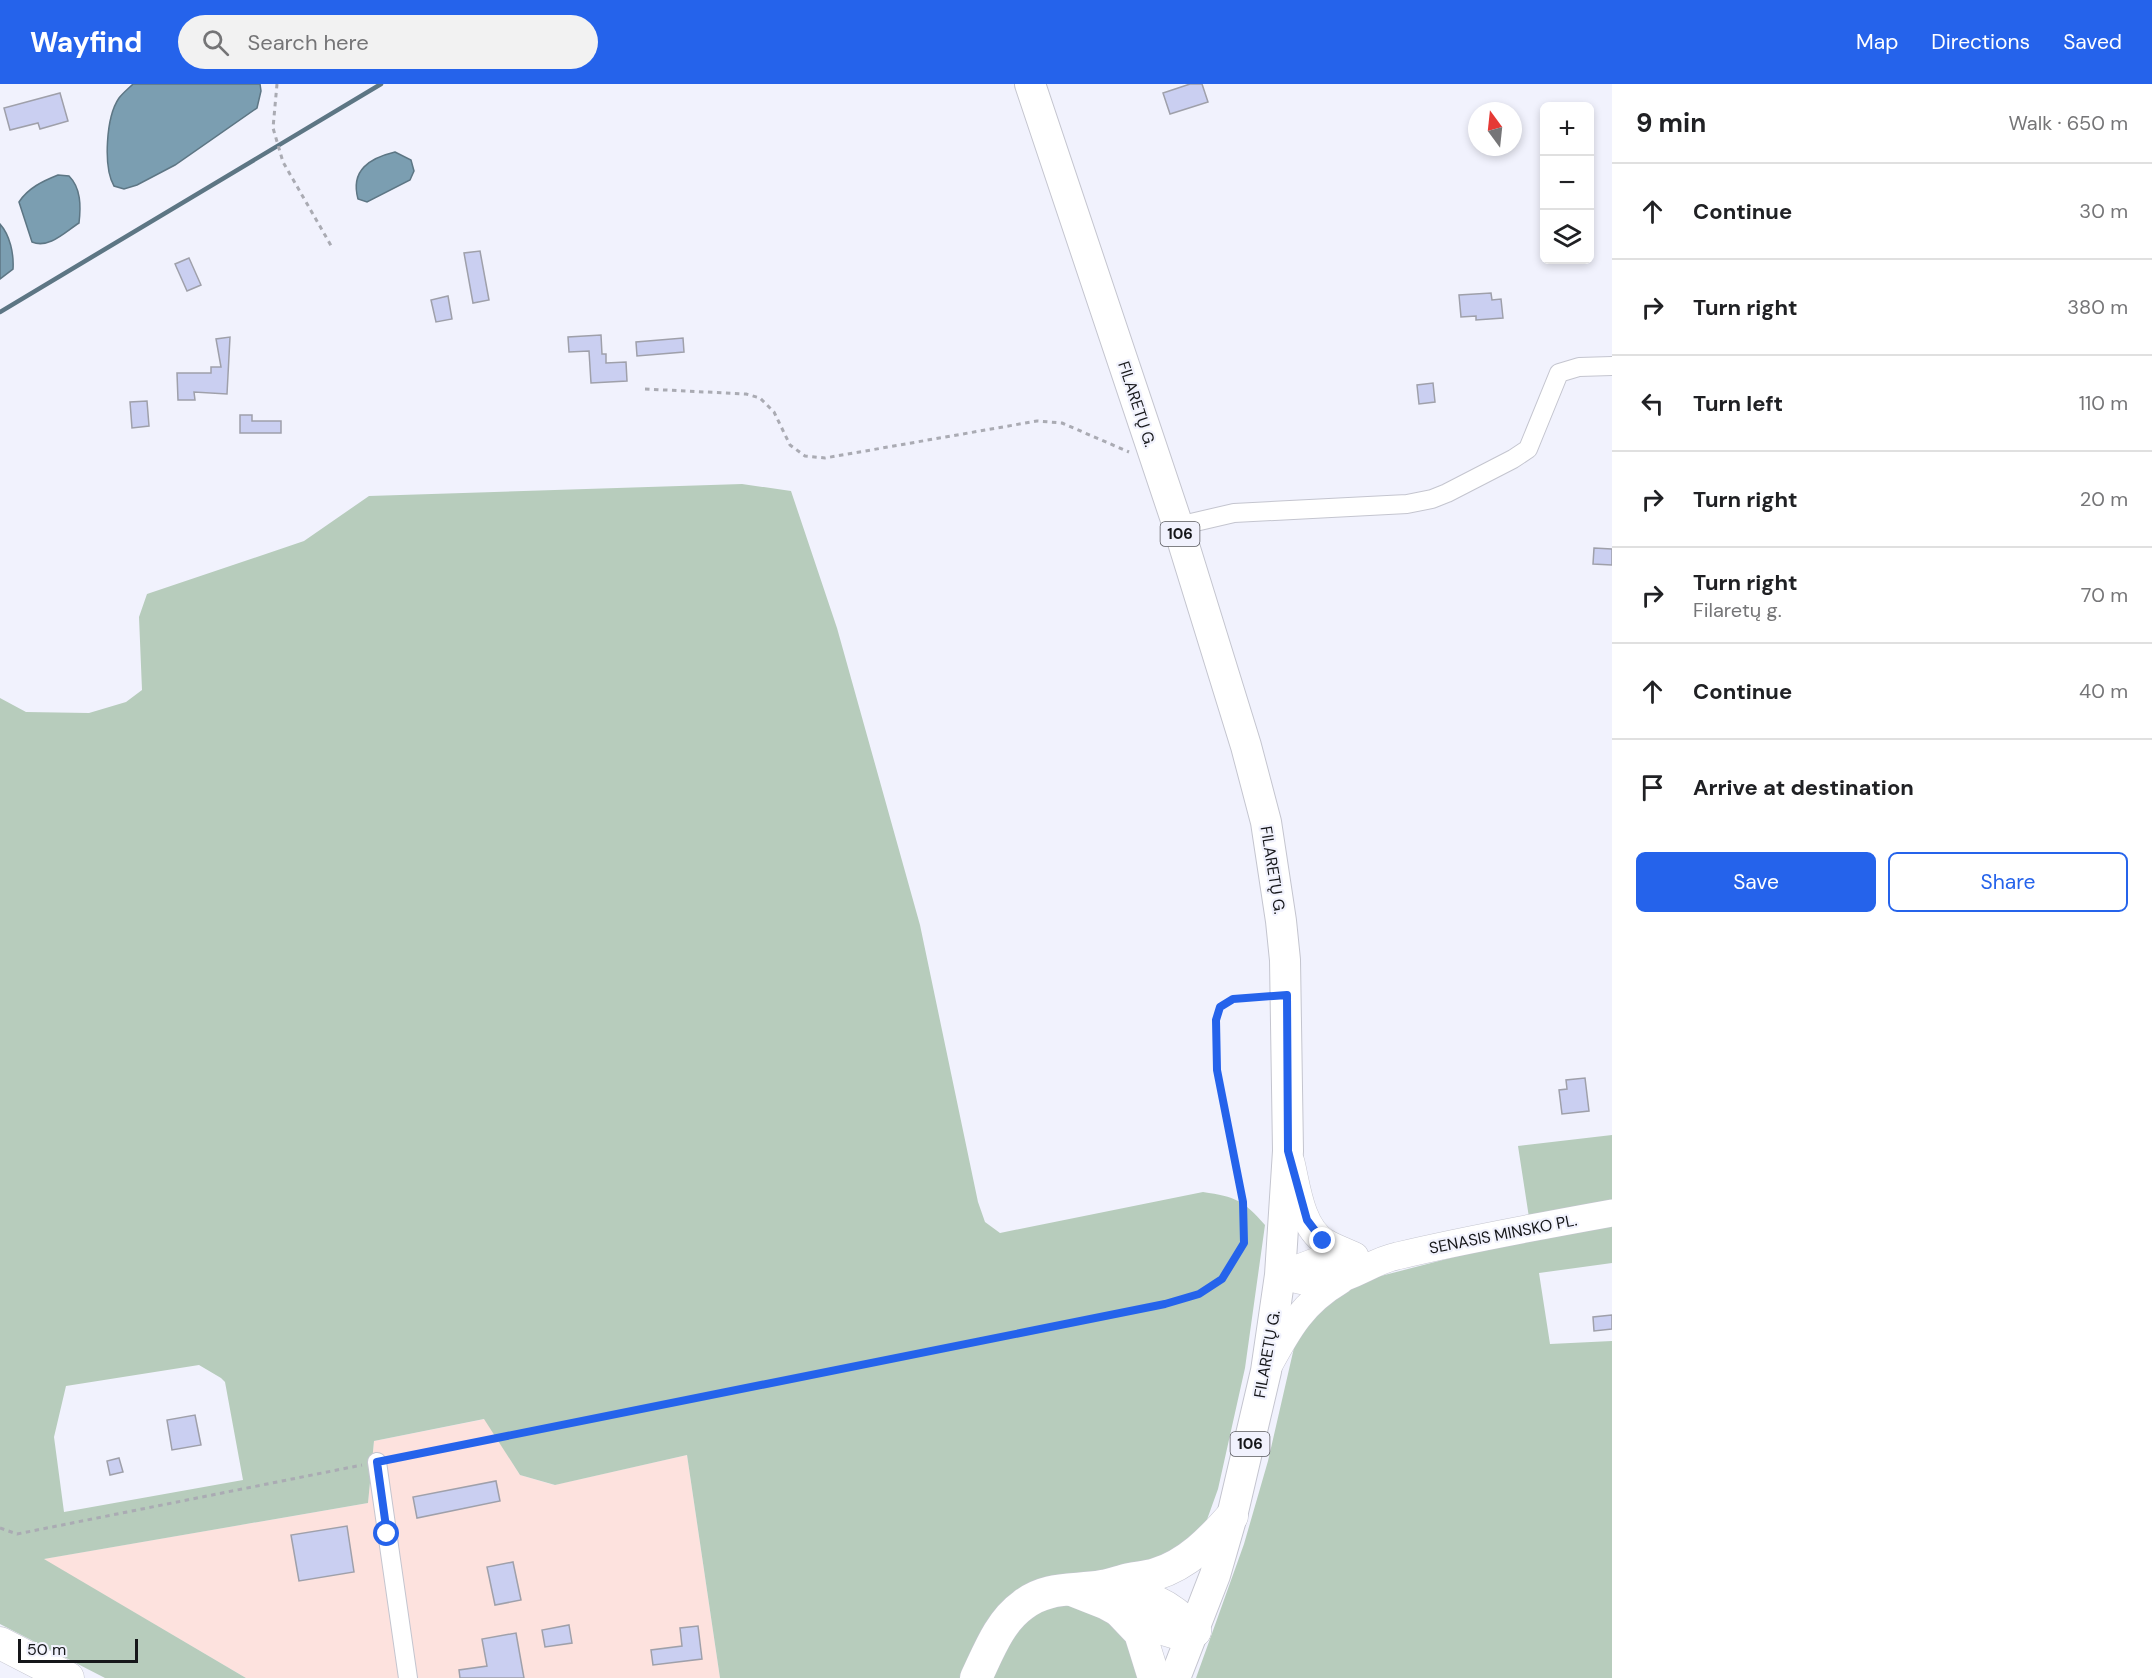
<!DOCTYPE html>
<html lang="en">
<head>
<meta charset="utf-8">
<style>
	:root { --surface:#fff; --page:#f2f2f2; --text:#202124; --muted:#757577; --line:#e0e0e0; --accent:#2563eb }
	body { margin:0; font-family:"DM Sans",sans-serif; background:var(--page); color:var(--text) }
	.controls { position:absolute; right:18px; top:18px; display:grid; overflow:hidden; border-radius:9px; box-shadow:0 3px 9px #0003 }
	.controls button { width:54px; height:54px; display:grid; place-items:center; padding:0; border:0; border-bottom:2px solid var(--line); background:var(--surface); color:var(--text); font:30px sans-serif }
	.compass { position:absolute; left:1468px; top:18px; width:54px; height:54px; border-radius:50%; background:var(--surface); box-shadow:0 3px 9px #0003; rotate:345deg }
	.scale { position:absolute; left:18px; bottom:15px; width:120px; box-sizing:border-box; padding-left:6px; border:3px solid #16171a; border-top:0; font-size:16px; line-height:21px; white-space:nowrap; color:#16171a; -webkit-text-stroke:4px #f1f2fd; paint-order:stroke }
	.stop { position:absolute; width:18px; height:18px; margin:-14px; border:4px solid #2563eb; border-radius:50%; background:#fff }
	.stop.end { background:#2563eb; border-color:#fff; box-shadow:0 2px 6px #0008 }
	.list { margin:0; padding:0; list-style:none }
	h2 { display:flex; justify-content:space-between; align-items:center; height:78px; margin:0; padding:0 24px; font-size:26px }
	h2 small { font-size:20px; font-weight:400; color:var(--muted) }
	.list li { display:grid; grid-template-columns:39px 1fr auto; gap:18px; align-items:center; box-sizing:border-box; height:96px; padding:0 24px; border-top:2px solid var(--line) }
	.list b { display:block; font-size:22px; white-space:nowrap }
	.list p { margin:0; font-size:20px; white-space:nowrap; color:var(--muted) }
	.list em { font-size:20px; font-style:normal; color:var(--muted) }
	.actions { display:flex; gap:12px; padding:18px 24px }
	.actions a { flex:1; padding:14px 0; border:2px solid var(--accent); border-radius:9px; text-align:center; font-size:21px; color:var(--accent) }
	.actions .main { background:var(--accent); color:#fff }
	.icon { flex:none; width:33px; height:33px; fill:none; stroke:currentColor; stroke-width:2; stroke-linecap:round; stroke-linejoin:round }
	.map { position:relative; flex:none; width:1612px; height:1594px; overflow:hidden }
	header { display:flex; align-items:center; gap:36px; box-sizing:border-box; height:84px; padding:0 30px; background:var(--accent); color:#fff }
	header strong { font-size:28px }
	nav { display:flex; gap:33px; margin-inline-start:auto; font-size:21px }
	.search { width:420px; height:54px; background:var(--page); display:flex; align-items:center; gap:15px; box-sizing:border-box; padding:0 21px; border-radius:33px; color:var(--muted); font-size:22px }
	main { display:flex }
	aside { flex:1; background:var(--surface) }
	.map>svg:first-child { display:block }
	.industrial { fill:#fde2de }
	.green { fill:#b7ccbc; fill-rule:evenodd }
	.water { fill:#7b9eb1; stroke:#5d7684; stroke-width:1.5 }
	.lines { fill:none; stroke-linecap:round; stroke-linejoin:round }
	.stream { stroke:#5d7684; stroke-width:4.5 }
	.building { fill:#cacff1; stroke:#9fa0aa; stroke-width:1.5 }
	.minor-casing { stroke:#c4c5cf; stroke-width:20 }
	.secondary-casing { stroke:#c4c5cf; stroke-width:28 }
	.primary-casing { stroke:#c4c5cf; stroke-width:32 }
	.trunk-casing { stroke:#c4c5cf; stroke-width:33 }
	.path { stroke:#aaabb3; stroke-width:3; stroke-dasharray:4.5 4.5; stroke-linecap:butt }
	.minor { stroke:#fff; stroke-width:18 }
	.secondary { stroke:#fff; stroke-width:27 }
	.primary { stroke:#fff; stroke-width:30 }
	.trunk { stroke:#fff; stroke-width:32 }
	.route { stroke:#2563eb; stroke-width:8 }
	.labels { text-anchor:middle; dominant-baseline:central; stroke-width:4.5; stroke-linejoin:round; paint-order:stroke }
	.shield { fill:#f1f2fd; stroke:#58595e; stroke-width:1.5 }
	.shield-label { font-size:15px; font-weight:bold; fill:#16171a }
	.street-label { font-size:16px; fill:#16171a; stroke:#f1f2fd }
</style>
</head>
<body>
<header>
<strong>Wayfind</strong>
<div class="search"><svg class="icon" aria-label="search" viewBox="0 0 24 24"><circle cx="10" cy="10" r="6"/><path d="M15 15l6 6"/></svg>Search here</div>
<nav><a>Map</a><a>Directions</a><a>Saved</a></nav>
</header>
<main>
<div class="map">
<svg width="1612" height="1594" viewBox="0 0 1612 1594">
	<rect width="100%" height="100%" fill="#f1f2fd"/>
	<polygon class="industrial" points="485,1335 520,1391 554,1401 687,1371 720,1594 246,1594 43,1475 368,1419 374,1357"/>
	<g class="green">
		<path d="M742 400 791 407 837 544 920 841 978 1118 985 1138 1000 1149 1203 1108C1236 1113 1243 1116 1265 1141L1245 1284 1218 1405 1204 1444 1167 1477 1031 1499C988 1520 979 1553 960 1594H720L687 1371 555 1401 520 1391 484 1335 374 1357 368 1419 44 1475 246 1594H105L0 1540V614L26 628 89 629 126 618 142 606 139 533 147 510 304 457 369 412ZM199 1281 221 1294 225 1298 243 1396 64 1428 54 1353 66 1302Z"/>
		<polygon points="1612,1051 1612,1179 1539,1189 1550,1260 1612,1257 1612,1594 1196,1594 1244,1460 1268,1377 1296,1255 1324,1217 1373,1194 1532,1153 1518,1062"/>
		<path d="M1064 1518 1125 1542 1142 1594H988C999 1571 1022 1534 1045 1523 1051 1521 1058 1520 1064 1518Z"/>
	</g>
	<g class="water">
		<path d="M133 0H260L261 7 257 24 175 81 137 101 124 105 114 102C103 83 106 33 119 14 123 9 129 4 133 0Z"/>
		<path d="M395 68 411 76 414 87 410 96 367 118 358 115C350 86 370 74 395 68Z"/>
		<path d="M58 91 69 92C81 104 81 122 79 139 65 148 49 165 32 158L19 118C28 104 43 97 58 91Z"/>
		<path d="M0 140C10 151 14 170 13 185L0 195Z"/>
	</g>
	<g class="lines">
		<polyline class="stream" points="0,228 381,0"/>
	</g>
	<g class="building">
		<polygon points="1190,0 1202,0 1208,18 1170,30 1163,9"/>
		<polygon points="60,9 68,37 40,45 38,39 10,46 4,24"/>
		<polygon points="480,167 489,216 473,219 464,169"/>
		<polygon points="189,174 201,201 187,207 175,180"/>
		<polygon points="1491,209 1492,216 1501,215 1503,234 1476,236 1476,232 1461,233 1459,211"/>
		<polygon points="448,212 452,235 436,238 431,216"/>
		<polygon points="601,251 602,270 606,270 606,279 626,278 627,297 591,299 589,267 569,268 568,253"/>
		<polygon points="230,253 227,310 194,308 195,316 178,316 177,289 211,289 211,283 221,283 216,255"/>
		<polygon points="683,254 684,268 637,272 636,258"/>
		<polygon points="1433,299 1435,318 1419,320 1417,301"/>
		<polygon points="147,317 149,342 132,344 130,318"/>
		<polygon points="240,331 252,331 252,337 281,337 281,349 240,349"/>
		<polygon points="1594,464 1612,465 1612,481 1593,480"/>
		<polygon points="1585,994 1589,1027 1562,1030 1559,1006 1567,1005 1566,996"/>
		<polygon points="1612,1231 1612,1245 1594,1247 1593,1233"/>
		<polygon points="195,1331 201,1361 172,1366 167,1336"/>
		<polygon points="119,1374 123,1388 110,1391 107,1377"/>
		<polygon points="496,1397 500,1417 417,1434 413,1413"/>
		<polygon points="347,1442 354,1488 299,1497 291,1451"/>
		<polygon points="513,1478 521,1516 495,1521 487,1483"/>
		<polygon points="569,1541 572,1559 545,1563 542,1546"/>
		<polygon points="698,1542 702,1575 653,1581 651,1566 682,1562 680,1544"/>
		<polygon points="516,1549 524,1594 460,1594 459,1586 487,1582 482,1555"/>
	</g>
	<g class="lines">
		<defs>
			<g id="minor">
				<polyline points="1178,442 1234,429 1407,420 1432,415 1447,409 1513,375 1528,365 1559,289 1579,283 1612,282"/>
				<polyline points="377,1378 408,1594"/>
			</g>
			<g id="secondary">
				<path d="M1291 1078C1297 1103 1301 1143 1325 1158 1334 1164 1345 1167 1355 1172"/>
				<path d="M1280 1191C1297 1196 1312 1200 1329 1198 1353 1194 1373 1177 1397 1172 1468 1155 1540 1142 1612 1129"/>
				<polyline points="1280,1191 1317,1177 1354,1172"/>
				<path d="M1269 1281C1289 1244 1303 1219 1340 1197"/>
			</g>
			<polyline id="primary" points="1030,0 1178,442 1246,662 1266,738 1281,837 1285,876 1288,1067 1280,1191 1266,1287 1232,1432 1215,1491 1175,1594"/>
			<g id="trunk">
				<path d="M1109 1504C1148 1513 1166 1517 1195 1547"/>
				<polyline points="1072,1506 1105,1519 1136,1536 1156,1543 1176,1549 1195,1547"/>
				<polyline points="1120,1528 1140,1549 1154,1594"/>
				<polyline points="0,1559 68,1594"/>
				<path d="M976 1594C988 1569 999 1538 1023 1521 1047 1502 1074 1507 1102 1502 1111 1501 1120 1497 1129 1495 1138 1493 1147 1493 1156 1490 1188 1480 1211 1456 1232 1432"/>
			</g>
		</defs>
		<use href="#minor" class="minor-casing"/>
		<use href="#secondary" class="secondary-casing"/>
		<use href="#primary" class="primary-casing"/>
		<use href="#trunk" class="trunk-casing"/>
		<g class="path">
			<polyline points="277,0 273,44 283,78 333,165"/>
			<polyline points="645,305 746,310 760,314 774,328 790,361 805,372 825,374 1037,337 1062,339 1129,368"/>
			<polyline points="392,1375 1165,1219 1199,1210 1222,1195 1244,1159 1243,1118 1217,986 1216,936 1220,923 1233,915 1264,913"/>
			<polyline points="0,1444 17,1450 362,1381"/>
		</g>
		<use href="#minor" class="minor"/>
		<use href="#secondary" class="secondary"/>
		<use href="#primary" class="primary"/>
		<use href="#trunk" class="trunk"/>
	</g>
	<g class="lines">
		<polyline class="route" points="387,1450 377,1378 1165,1220 1199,1210 1222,1195 1244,1159 1243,1118 1217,986 1216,936 1220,923 1233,915 1287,911 1288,1067 1307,1136 1323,1157"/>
	</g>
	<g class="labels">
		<g class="shield">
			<rect x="1160.5" y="438" width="39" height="24" rx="4.5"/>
			<rect x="1230.5" y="1348" width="39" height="24" rx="4.5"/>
		</g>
		<g class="shield-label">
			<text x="1180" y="450">106</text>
			<text x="1250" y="1360">106</text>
		</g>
		<g class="street-label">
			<text transform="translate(1137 320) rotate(72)">FILARETŲ G.</text>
			<text transform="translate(1273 786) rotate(81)">FILARETŲ G.</text>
			<text transform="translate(1503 1150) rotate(-11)">SENASIS MINSKO PL.</text>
			<text transform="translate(1267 1270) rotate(-80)">FILARETŲ G.</text>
		</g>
	</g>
</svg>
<div class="controls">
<button>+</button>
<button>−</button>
<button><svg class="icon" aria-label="layers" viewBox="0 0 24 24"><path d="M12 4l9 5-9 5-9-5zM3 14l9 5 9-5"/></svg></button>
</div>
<svg class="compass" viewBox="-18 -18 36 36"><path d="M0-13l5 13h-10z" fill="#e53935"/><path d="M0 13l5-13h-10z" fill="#757577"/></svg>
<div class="scale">50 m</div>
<div class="stop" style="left:387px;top:1450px"></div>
<div class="stop end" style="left:1323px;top:1157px"></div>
</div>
<aside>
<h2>9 min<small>Walk · 650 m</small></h2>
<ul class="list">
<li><svg class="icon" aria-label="ahead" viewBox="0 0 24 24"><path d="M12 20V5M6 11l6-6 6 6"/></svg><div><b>Continue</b></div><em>30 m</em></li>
<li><svg class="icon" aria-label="right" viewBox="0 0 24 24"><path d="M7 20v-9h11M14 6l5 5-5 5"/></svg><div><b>Turn right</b></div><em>380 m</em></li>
<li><svg class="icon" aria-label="left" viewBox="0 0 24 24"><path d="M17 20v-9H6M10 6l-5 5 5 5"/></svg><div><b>Turn left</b></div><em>110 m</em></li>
<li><svg class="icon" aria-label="right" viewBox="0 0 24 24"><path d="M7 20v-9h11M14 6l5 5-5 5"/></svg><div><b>Turn right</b></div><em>20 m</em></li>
<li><svg class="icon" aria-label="right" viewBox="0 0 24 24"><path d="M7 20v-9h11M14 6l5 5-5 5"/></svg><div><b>Turn right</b><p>Filaretų g.</p></div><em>70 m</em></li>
<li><svg class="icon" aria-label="ahead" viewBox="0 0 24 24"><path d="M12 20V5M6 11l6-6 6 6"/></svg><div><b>Continue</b></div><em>40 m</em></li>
<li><svg class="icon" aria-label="arrive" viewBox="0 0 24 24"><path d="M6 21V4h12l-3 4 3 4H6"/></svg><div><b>Arrive at destination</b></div></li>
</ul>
<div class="actions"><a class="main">Save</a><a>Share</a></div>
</aside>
</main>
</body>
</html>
